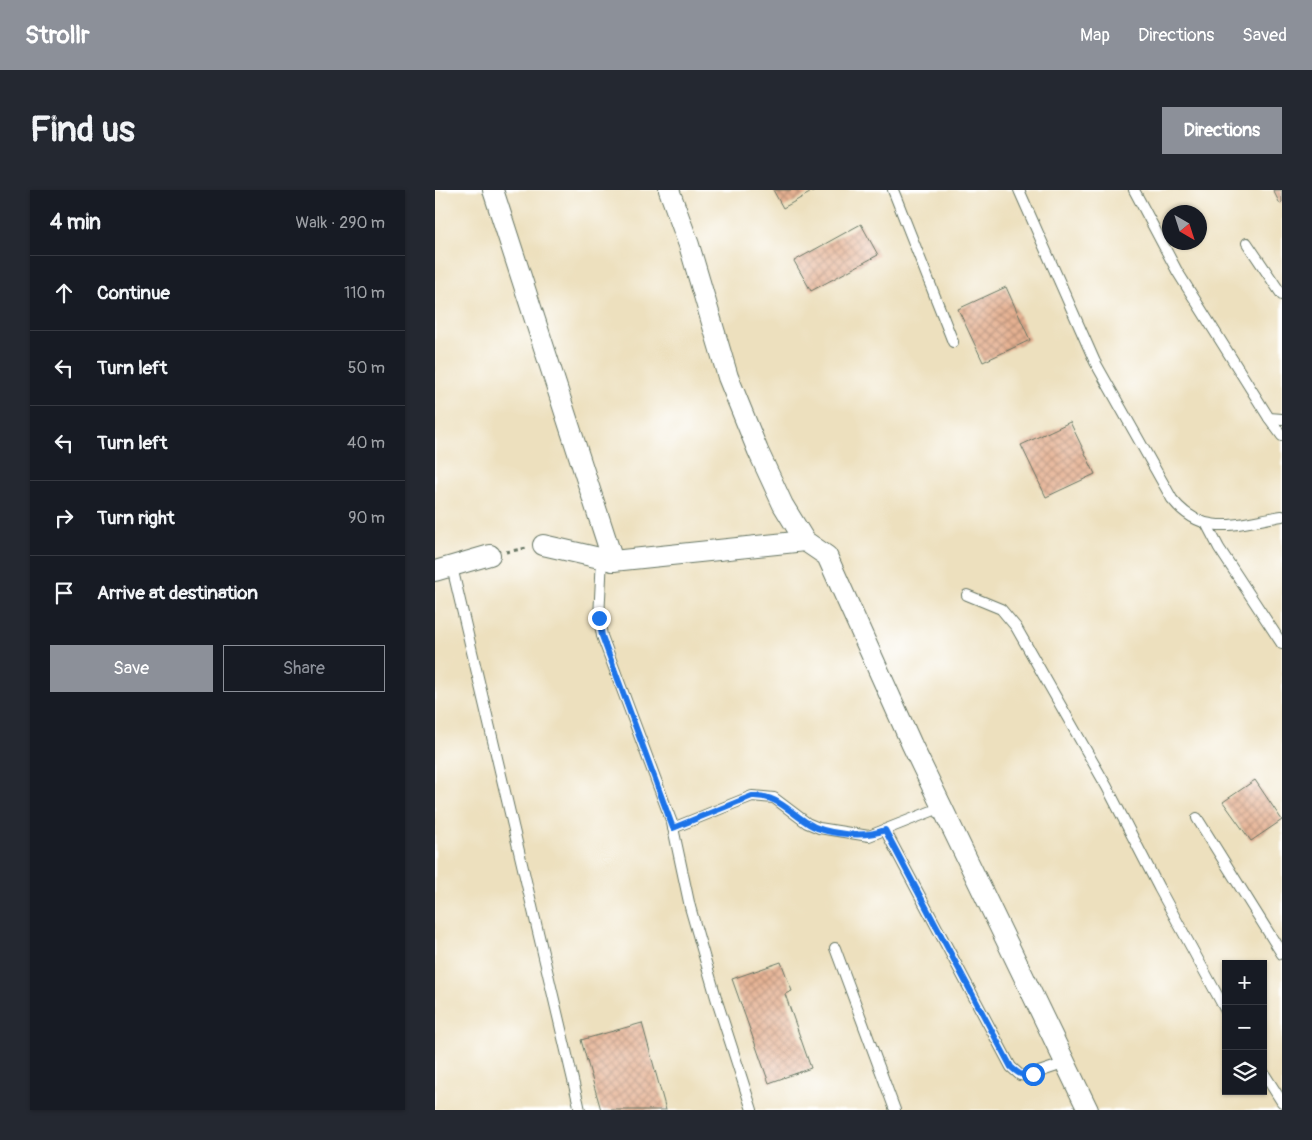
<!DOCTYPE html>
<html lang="en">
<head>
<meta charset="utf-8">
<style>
	:root { --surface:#171b24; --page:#242831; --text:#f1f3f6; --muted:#9ea1a6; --line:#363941; --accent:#8c9099 }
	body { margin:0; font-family:Pangolin,sans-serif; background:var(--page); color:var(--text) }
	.controls { position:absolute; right:15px; bottom:15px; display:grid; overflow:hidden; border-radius:0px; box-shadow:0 1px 4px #0004 }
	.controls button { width:45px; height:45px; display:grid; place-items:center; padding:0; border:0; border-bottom:1px solid var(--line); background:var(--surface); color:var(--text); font:25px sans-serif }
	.compass { position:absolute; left:727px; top:15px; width:45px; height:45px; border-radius:50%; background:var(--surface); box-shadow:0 1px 4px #0004; rotate:141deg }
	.stop { position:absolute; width:15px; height:15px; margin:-11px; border:4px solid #1a73e8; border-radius:50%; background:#fff }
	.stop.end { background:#1a73e8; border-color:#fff; box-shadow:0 1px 5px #0008 }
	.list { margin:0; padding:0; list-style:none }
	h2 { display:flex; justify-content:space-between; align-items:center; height:65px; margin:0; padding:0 20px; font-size:21px }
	h2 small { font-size:16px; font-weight:400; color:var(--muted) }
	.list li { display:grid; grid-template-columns:32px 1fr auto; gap:15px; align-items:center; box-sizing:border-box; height:75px; padding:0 20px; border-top:1px solid var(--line) }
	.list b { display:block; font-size:19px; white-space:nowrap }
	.list em { font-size:16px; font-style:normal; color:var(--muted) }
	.actions { display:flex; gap:10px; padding:15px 20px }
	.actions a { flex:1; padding:11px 0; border:1px solid var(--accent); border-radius:0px; text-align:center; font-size:18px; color:var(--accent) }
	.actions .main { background:var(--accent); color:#fff }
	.icon { flex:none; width:28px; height:28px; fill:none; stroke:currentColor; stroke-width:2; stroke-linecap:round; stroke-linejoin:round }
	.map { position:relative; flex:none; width:847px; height:920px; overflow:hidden; border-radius:0px }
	header { display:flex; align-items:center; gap:30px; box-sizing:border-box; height:70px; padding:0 25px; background:var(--accent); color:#fff }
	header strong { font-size:24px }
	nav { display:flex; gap:28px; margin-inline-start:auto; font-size:18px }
	.intro { display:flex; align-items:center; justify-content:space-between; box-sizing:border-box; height:120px; padding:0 30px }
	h1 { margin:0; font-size:35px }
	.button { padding:12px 22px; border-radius:0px; background:var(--accent); color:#fff; font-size:18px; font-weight:700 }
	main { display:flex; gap:30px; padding:0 30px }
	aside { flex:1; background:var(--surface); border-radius:0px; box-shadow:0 1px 4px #0004 }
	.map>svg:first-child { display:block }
	.building { fill:url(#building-cross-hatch) }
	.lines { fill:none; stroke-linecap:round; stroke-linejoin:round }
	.lane-casing { stroke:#677664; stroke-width:12 }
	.street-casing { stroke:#677664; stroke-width:22 }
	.path { stroke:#677664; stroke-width:3; stroke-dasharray:4 4; stroke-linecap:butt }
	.lane { stroke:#fff; stroke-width:10 }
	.street { stroke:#fff; stroke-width:20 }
	.route { stroke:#1a73e8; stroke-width:6 }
</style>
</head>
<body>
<header>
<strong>Strollr</strong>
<nav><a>Map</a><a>Directions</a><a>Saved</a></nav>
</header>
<div class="intro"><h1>Find us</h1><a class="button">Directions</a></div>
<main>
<aside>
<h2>4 min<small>Walk · 290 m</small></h2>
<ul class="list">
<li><svg class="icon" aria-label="ahead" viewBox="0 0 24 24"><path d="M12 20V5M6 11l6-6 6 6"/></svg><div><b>Continue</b></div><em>110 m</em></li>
<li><svg class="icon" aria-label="left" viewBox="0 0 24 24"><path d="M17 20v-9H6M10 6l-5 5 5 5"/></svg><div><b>Turn left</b></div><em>50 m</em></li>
<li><svg class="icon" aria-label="left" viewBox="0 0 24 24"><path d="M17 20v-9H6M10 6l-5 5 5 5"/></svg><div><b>Turn left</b></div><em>40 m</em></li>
<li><svg class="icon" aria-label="right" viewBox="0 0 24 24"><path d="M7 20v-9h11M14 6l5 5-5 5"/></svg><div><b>Turn right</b></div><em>90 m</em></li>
<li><svg class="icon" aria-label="arrive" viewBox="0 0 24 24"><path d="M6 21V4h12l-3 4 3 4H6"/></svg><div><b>Arrive at destination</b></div></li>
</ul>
<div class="actions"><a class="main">Save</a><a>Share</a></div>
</aside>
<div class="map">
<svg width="847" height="920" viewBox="0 0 847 920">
	<defs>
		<pattern id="building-cross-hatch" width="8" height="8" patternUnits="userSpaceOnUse" patternTransform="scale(1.25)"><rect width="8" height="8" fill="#e5b192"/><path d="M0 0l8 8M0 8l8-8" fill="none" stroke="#b99178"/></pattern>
	</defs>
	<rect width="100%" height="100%" fill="#fff"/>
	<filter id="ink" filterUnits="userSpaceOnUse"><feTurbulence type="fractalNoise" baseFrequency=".02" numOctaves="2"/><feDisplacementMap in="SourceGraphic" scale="10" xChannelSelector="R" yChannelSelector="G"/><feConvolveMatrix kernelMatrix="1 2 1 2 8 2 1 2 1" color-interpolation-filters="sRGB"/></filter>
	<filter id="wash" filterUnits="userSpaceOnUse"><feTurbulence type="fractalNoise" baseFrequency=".0096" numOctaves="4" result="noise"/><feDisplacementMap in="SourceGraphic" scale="20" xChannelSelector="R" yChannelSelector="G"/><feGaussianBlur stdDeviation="1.12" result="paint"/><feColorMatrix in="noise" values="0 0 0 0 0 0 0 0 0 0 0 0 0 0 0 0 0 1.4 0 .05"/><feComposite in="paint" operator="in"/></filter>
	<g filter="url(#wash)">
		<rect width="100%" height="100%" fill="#ede0be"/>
		<g id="blocks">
			<g class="building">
				<polygon points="338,0 380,0 348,18"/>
				<polygon points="838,0 847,0 847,13 845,14"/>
				<polygon points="426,34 443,65 376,101 359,71"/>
				<polygon points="571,97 595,150 548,172 523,119"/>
				<polygon points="635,232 660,284 611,307 586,255"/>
				<polygon points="820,590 847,630 816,651 788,612"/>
				<polygon points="346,772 357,801 350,804 376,878 334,893 297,789"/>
				<polygon points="207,833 231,920 166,920 146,850"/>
			</g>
		</g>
	</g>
	<g filter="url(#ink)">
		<use href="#blocks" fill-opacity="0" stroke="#677664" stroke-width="1"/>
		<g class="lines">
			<defs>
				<g id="lane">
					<polyline points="458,0 518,152"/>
					<path d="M584 0 660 172 737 309C769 349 803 333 847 326"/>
					<polyline points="699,0 742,81 834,228 847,229"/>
					<polyline points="812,53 847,105"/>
					<polyline points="834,228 847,246"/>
					<polyline points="772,335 784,358 847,454"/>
					<polyline points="167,367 164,428 167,446 237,633 255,717 282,811 317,920"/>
					<polyline points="17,377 145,920"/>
					<polyline points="532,405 566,419 581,437 672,597 724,698 791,821"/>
					<polyline points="762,628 847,764"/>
					<polyline points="238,638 317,606 339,608 372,633 384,638 434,646 507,617"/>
					<polyline points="450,640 576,877 585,885 592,886 631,873"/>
					<polyline points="400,758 460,920"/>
					<polyline points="828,882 847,912"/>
				</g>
				<g id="street">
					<polyline points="58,0 178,371"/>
					<polyline points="234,0 254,55 293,187 323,261 348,315 370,351 392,366 477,555 653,920"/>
					<polyline points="108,355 178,371 370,351"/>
					<polyline points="0,381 55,365"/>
				</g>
			</defs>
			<use href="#lane" class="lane-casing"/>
			<use href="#street" class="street-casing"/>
			<polyline class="path" points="71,362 92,358"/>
			<use href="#lane" class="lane"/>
			<use href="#street" class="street"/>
		</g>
	</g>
	<g class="lines" filter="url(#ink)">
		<path class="route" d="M164 428 167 446 238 638 317 606C342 605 352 620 371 632 389 645 430 648 450 640L576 877C583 883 588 888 598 884"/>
	</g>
</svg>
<div class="controls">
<button>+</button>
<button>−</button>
<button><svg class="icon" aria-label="layers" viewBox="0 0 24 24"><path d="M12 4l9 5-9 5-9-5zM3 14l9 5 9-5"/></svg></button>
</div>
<svg class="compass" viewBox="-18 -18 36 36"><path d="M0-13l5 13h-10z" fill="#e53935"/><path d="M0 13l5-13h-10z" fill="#9ea1a6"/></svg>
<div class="stop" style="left:598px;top:884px"></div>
<div class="stop end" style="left:164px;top:428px"></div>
</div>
</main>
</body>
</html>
